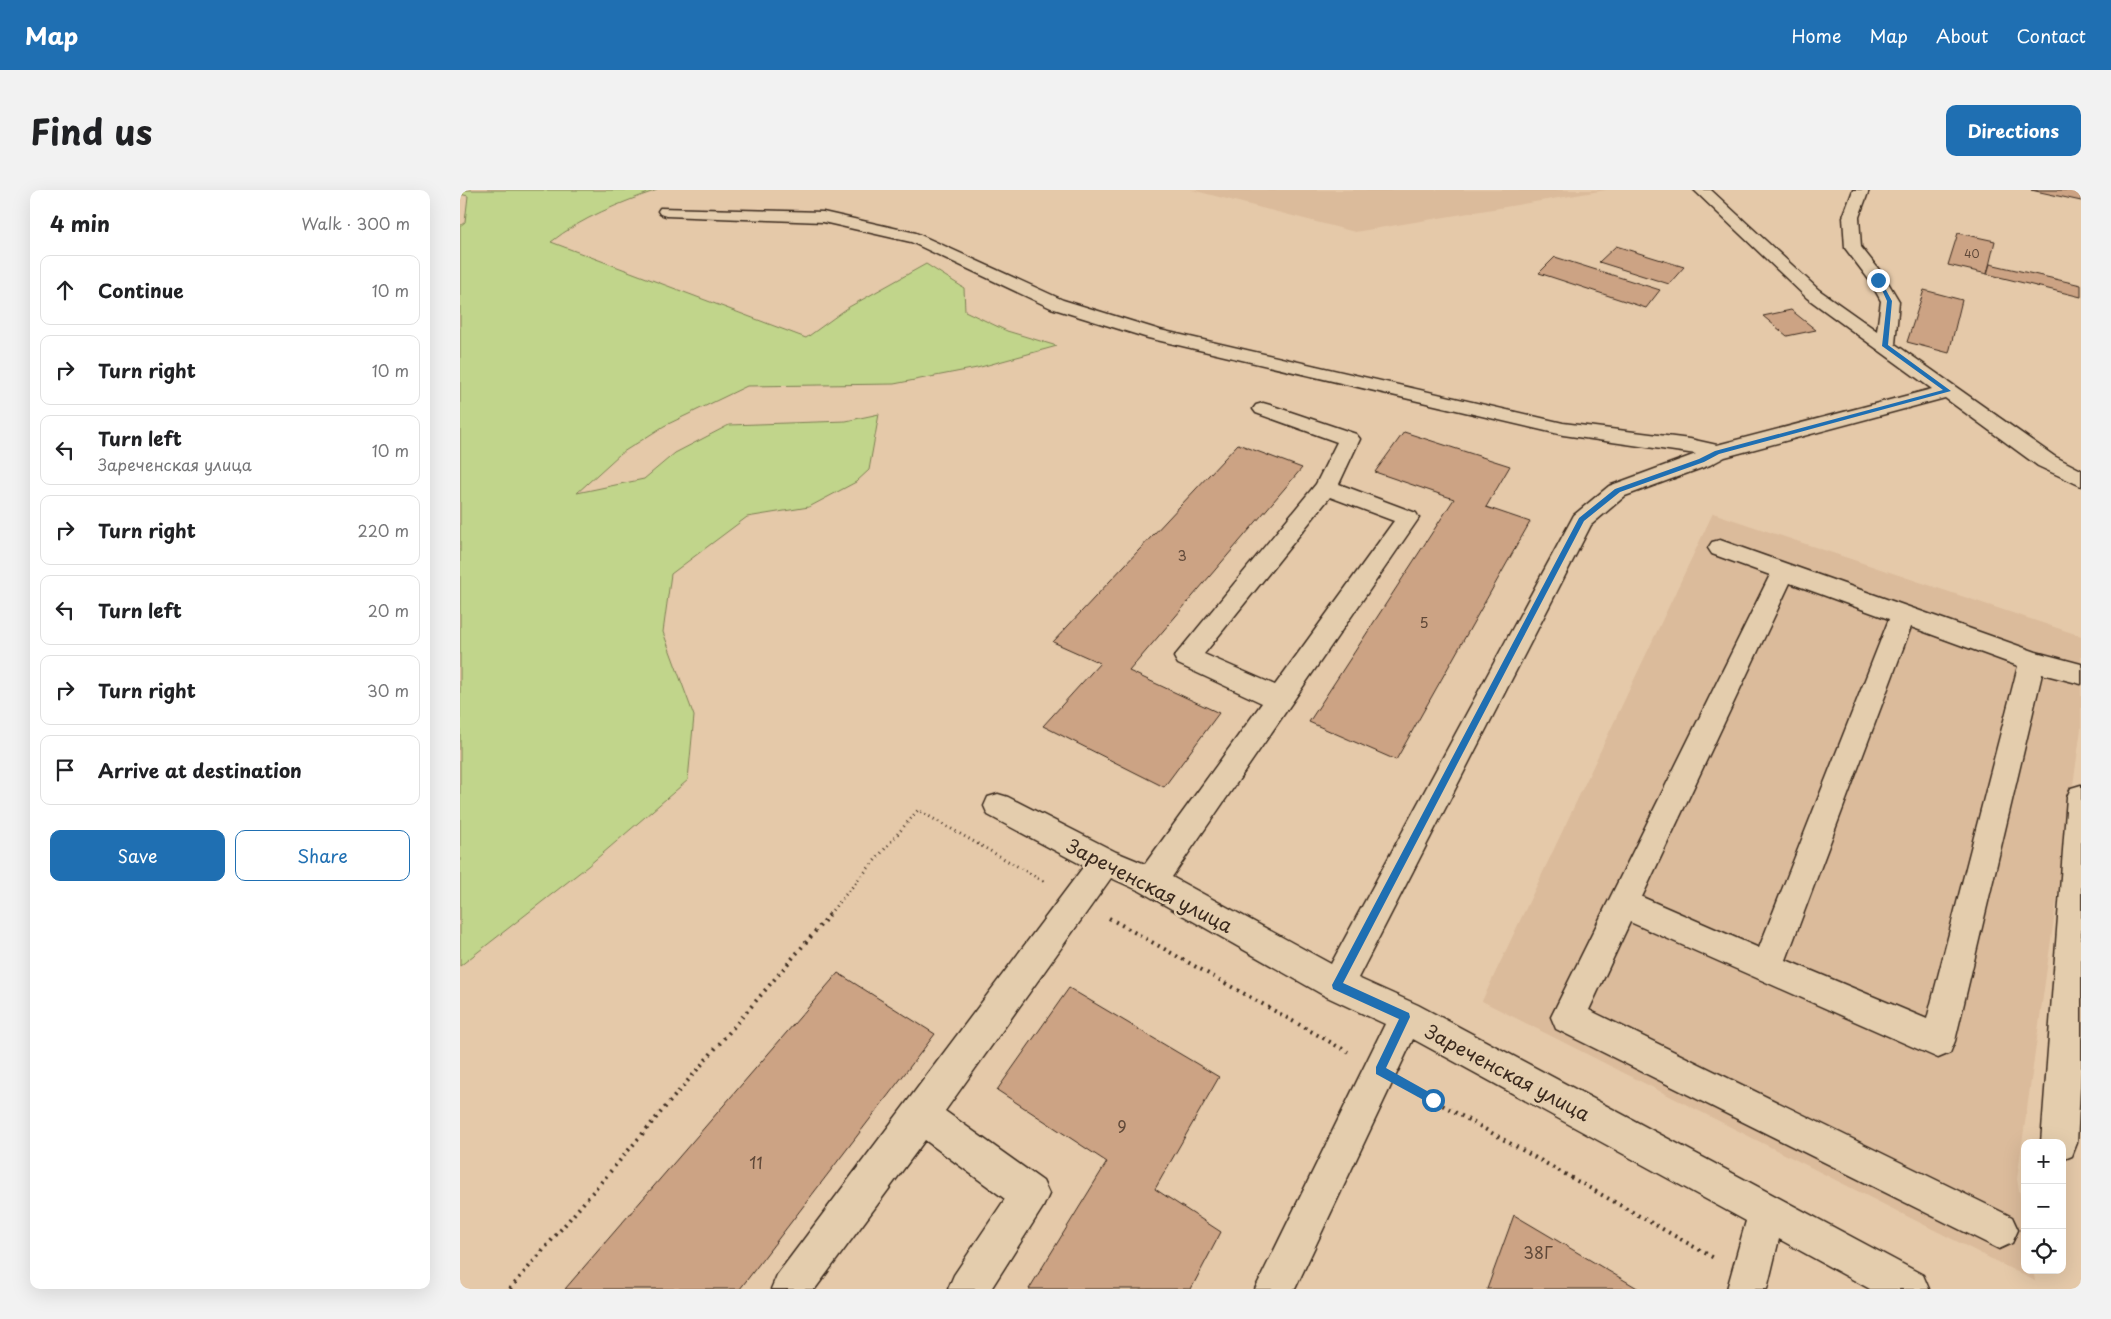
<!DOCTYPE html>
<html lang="en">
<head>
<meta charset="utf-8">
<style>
	:root { --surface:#fff; --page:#f2f2f2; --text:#202124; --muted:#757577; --line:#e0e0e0; --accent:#1f6fb2 }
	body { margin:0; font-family:"Playpen Sans",sans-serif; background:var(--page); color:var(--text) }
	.controls { position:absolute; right:15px; bottom:15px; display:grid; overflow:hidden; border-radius:10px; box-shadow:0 5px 20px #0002 }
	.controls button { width:45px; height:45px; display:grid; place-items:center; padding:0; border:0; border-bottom:1px solid var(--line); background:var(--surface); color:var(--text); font:25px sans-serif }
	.stop { position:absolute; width:15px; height:15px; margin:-11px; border:4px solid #1f6fb2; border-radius:50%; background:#fff }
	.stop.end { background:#1f6fb2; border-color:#fff; box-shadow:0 1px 5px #0008 }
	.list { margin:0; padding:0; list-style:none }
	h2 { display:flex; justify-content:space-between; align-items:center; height:65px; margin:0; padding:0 20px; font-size:21px }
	h2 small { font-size:16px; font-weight:400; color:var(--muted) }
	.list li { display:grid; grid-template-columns:32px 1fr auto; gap:15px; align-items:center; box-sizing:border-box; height:70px; margin:0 10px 10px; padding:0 10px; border:1px solid var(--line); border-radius:10px }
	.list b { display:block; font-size:19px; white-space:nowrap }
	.list p { margin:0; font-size:16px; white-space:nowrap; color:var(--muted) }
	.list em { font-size:16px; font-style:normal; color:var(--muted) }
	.actions { display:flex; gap:10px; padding:15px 20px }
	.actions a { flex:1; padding:11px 0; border:1px solid var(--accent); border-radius:10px; text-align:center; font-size:18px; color:var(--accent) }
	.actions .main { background:var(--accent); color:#fff }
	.icon { flex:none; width:28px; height:28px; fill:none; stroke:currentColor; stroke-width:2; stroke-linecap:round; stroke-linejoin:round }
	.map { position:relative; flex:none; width:1621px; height:1099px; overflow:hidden; border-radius:10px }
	header { display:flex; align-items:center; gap:30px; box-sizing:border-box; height:70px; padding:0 25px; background:var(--accent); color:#fff }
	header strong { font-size:24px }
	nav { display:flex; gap:28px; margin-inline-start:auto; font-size:18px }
	.intro { display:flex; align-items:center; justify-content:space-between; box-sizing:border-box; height:120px; padding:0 30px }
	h1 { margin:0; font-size:35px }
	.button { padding:12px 22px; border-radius:10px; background:var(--accent); color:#fff; font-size:18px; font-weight:700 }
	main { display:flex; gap:30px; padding:0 30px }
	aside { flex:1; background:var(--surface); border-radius:10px; box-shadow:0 5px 20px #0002 }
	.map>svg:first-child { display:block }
	.built { fill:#dbbb9b }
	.green { fill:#c1d58b; stroke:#7e8054 }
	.building { fill:#cca384; stroke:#3b2a1e }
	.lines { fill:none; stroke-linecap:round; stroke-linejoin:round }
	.minor-casing { stroke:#3b2a1e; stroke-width:3 }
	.path-far1 { stroke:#3b2a1e; stroke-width:3; stroke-dasharray:1 4; stroke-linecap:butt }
	.path { stroke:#3b2a1e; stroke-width:4; stroke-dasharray:2 5; stroke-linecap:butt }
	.minor { fill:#e4cdad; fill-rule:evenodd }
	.route { fill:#1f6fb2 }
	.labels { text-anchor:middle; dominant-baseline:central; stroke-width:5; stroke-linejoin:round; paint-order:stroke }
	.far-number-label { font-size:11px; fill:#5f4838 }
	.number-label { font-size:14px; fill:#5f4838 }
	.near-number-label { font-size:16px; fill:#5f4838 }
	.near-street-label { font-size:19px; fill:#3b2a1e; stroke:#e4cdad }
</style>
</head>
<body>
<header>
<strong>Map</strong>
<nav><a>Home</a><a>Map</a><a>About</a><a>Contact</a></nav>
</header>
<div class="intro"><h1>Find us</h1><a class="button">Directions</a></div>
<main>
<aside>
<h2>4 min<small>Walk · 300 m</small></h2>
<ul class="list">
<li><svg class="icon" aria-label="ahead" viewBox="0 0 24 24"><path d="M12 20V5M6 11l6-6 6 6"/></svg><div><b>Continue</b></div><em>10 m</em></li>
<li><svg class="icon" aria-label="right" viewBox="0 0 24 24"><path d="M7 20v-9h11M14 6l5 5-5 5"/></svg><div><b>Turn right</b></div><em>10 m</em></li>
<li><svg class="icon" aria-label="left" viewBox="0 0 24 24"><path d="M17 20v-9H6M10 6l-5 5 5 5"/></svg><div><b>Turn left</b><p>Зареченская улица</p></div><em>10 m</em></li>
<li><svg class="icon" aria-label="right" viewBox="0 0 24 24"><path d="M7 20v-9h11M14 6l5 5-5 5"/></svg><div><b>Turn right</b></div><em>220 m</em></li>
<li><svg class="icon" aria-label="left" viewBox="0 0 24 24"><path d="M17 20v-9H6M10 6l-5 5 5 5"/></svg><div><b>Turn left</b></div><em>20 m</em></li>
<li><svg class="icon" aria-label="right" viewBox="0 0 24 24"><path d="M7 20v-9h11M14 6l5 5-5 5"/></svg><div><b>Turn right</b></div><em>30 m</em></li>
<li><svg class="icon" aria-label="arrive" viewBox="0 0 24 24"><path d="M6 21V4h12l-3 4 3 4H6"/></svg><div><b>Arrive at destination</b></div></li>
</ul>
<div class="actions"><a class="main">Save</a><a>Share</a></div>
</aside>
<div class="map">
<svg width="1621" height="1099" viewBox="0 0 1621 1099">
	<rect width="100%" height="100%" fill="#e5c9a9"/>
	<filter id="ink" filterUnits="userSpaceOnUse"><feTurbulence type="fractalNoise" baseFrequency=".02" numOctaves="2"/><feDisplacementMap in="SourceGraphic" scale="10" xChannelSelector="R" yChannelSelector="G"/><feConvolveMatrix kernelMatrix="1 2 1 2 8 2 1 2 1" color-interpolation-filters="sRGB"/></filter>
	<g filter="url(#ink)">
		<g class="built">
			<polygon points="732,0 1146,0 895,42"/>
			<polygon points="1253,323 1621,446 1621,539 1557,989 1565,1032 1565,1080 1573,1080 1575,1091 1022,811"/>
		</g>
		<path class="green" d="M0 0H197C160 13 121 28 91 52L346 148 389 117 466 74 504 98 505 121 547 141 597 156 517 178 434 194 287 196 204 236 160 264 117 303 184 289 215 263 269 235 386 231 419 224 409 280 396 292 349 317 287 327 211 384 203 442 234 526 228 590 128 676 0 776V36L5 32 8 6 0 4Z"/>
		<g class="building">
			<polygon points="1571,0 1621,0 1621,11"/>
			<polygon points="1498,43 1535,51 1527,84 1488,75"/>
			<polygon points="1156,56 1224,77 1209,94 1139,72"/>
			<polygon points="1095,67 1200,100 1186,118 1079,83"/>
			<polygon points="1530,74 1621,95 1621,107 1527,84"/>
			<polygon points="1464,100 1502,110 1489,163 1447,152"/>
			<polygon points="1331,120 1356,140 1327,146 1303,126"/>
			<polygon points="944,242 1050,276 1026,317 1070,332 936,570 849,532 994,309 915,282"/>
			<polygon points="778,254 842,278 669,481 759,523 704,597 583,536 640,473 593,452"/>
			<polygon points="378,783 475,844 280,1099 105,1099"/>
			<polygon points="609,798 759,887 695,999 761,1042 731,1099 569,1099 647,972 537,900"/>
			<polygon points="1054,1025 1179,1099 1027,1099"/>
		</g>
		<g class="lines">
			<defs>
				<g id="minor">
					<path d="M1234 0H1251L1359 100 1417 141 1421 111 1410 91 1385 58 1383 27 1393 0H1409L1399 27 1401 57 1424 86 1439 111 1435 154 1594 266 1621 280V296L1578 276 1485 208 1265 267 1250 275 1165 306 1131 335 898 788 958 815 1463 1085 1469 1099H1410L1319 1049 1307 1099H1267L1286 1031 953 849 835 1099H795L925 834 865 806 680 701 651 688 485 921 583 991 589 1004 583 1017 531 1099H488L494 1085 545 1009 465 950 355 1099H311L317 1085 624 676 528 625 524 616 528 607 538 604 548 607 656 662 685 674 802 513 718 474 714 467 856 294 877 252 796 223 793 219 796 215 803 213 810 215 896 244 900 249 879 294 956 323 959 328 712 687 871 774 1114 325 1149 296 1236 264 1103 245 688 148 591 118 451 52 363 32 206 26 200 24 198 21 200 18 363 22 456 43 603 110 700 140 1103 233 1230 249 1257 255 1472 199 1347 108ZM870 307 934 331 815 495 744 464Z"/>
					<path d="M1260 350 1576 462 1621 474V494L1582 484 1495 851 1490 863 1478 868 1170 732 1129 820 1552 1027 1558 1040 1552 1053 1539 1059 1096 839 1091 827 1310 385 1252 364 1248 358 1252 352ZM1330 393 1429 429 1299 758 1182 707ZM1451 437 1558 476 1467 829 1326 770Z"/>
					<polygon points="1621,595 1621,879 1617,953 1612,966 1602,970 1602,953 1581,953 1607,607 1611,598"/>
				</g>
			</defs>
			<use href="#minor" class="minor-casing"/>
			<polyline class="path-far1" points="369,724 458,620 585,692"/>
			<g class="path">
				<polyline points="649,728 888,862"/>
				<polyline points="952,898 1254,1068"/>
				<polyline points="50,1099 371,723"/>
			</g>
			<use href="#minor" class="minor"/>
		</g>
	</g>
	<polygon class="route" points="1417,89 1420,89 1432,111 1428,155 1491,201 1259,264 1244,272 1160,302 1124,331 883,793 949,823 950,827 926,878 976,906 976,913 969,913 916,884 916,877 939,829 873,799 872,795 1119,328 1155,299 1239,269 1255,261 1483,200 1422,156 1427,111"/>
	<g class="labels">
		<g class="far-number-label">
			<text x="1512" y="63">40</text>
		</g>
		<g class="number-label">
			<text x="722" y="365">3</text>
			<text x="964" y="432">5</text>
		</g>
		<g class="near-number-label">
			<text x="662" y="936">9</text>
			<text x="296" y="972">11</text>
			<text x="1078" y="1062">38Г</text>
		</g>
		<g class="near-street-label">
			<text transform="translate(690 695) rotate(27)">Зареченская улица</text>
			<text transform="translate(1048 882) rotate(28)">Зареченская улица</text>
		</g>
	</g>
</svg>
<div class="controls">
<button>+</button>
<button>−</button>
<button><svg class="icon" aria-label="locate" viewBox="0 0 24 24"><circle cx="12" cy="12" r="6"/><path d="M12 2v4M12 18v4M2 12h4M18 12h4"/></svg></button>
</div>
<div class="stop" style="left:973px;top:910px"></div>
<div class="stop end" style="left:1418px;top:90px"></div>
</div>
</main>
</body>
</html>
